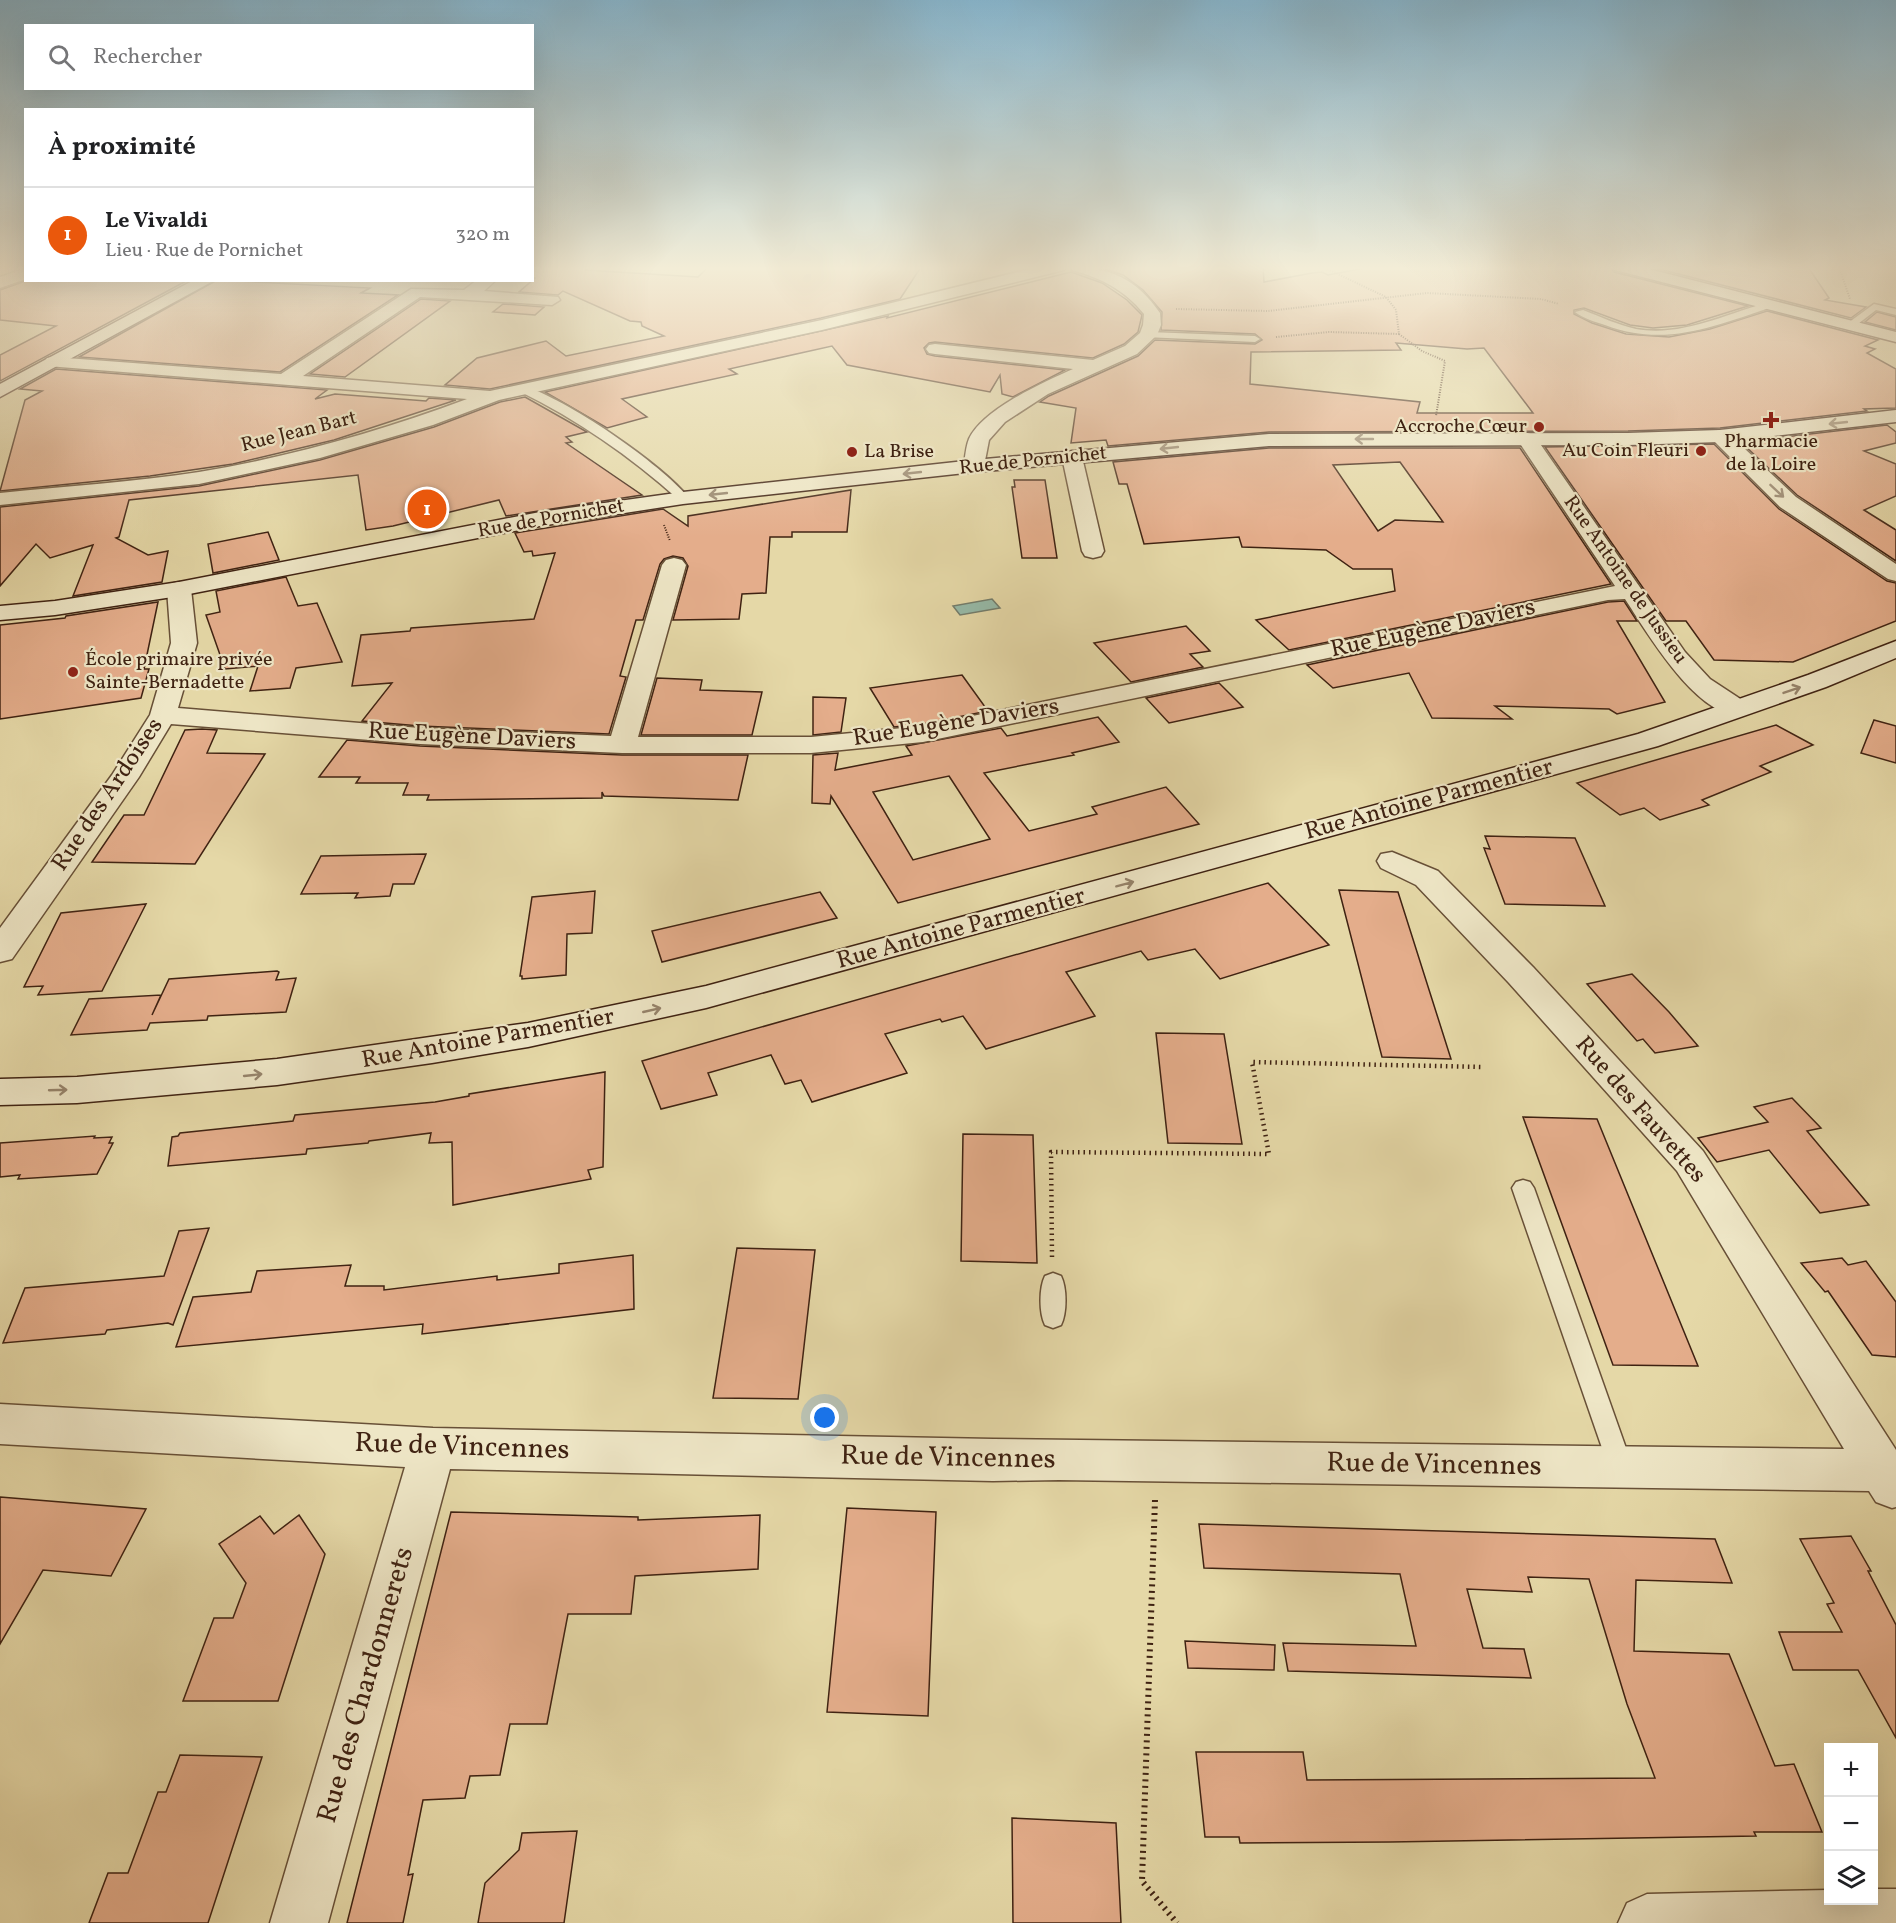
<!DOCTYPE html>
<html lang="fr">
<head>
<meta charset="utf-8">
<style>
	:root { --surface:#fff; --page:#f2f2f2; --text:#202124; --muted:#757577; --line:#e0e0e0; --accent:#ea580c }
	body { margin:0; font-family:Vollkorn,serif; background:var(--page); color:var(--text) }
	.controls { position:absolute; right:18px; bottom:18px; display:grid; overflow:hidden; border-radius:0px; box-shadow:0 6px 24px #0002 }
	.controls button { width:54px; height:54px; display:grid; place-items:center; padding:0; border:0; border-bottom:2px solid var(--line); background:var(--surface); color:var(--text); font:30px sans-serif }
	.you { position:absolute; left:825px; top:1418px; width:21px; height:21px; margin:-15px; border:4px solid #fff; border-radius:50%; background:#1a73e8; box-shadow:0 0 0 9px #1a73e833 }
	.badge { display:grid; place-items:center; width:39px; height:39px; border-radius:50%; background:var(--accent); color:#fff; font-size:20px; font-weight:700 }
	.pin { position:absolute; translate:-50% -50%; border:3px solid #fff; box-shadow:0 2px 6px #0006 }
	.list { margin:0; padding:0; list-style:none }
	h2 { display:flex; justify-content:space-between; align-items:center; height:78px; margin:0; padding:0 24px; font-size:26px }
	h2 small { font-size:20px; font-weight:400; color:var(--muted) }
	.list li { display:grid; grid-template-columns:39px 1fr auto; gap:18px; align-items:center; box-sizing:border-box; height:96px; padding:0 24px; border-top:2px solid var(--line) }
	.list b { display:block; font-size:22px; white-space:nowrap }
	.list p { margin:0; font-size:20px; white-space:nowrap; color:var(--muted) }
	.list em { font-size:20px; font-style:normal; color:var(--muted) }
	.icon { flex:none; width:33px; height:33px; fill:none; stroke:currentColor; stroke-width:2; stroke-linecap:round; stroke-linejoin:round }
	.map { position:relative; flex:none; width:1896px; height:1923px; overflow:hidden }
	.search { position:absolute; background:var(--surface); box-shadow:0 6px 24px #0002; left:24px; top:24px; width:510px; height:66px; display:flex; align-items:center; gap:15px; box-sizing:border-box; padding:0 21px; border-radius:0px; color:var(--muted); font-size:22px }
	.panel { position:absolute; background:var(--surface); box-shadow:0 6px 24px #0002; left:24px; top:108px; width:510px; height:174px; border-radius:0px }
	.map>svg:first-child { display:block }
	.water { fill:#96baa8; stroke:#737d6c; stroke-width:1.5 }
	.building { fill:#e4ad8b; stroke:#3f2212; stroke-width:1.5; fill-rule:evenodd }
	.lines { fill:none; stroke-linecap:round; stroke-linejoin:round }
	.lane-casing { stroke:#685037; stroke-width:3 }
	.street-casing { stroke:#685037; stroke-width:3 }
	.secondary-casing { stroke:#3f2212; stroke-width:3 }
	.path-far2 { stroke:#3f2212; stroke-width:2; stroke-dasharray:1 1.5; stroke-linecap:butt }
	.path-far1 { stroke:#3f2212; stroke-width:4.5; stroke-dasharray:1.5 4; stroke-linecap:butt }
	.path { stroke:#3f2212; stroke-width:6; stroke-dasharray:2 4.5; stroke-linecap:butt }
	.lane { fill:#eee6c6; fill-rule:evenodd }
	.street { fill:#eee6c6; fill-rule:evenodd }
	.secondary { fill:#eee6c6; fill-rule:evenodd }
	.oneway { stroke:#96846c }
	.poi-dot { fill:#8f2418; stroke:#eee6c6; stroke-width:2 }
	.labels { text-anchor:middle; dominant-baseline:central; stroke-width:4.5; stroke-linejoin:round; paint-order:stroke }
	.far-poi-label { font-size:20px; fill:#3f2212; stroke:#eee6c6; text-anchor:end }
	.far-street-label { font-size:20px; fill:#3f2212; stroke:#eee6c6 }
	.street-label { font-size:24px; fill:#3f2212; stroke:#eee6c6 }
	.near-street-label { font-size:28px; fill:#3f2212; stroke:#eee6c6 }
</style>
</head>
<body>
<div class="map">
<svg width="1896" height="1923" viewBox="0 0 1896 1923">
	<rect width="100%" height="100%" fill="#e5d8a7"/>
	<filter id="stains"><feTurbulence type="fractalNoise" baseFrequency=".00333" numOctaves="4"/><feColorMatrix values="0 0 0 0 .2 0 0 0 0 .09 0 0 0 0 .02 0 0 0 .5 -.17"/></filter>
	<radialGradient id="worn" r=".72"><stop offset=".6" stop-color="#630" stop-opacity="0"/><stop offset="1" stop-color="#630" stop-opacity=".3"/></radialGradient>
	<polygon class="water" points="992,599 1000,608 960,615 953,606"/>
	<g class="building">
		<polygon points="532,267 589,267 586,270 698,277 708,267 921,267 900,299 821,318 490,389 445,385 477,358 546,341 566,356 664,336 642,326 641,322 630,321 563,291 558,295 519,292 535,278 532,277"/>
		<path d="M1099 267H1263L1264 282 1312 273 1322 272 1328 275 1370 267H1611L1614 272 1748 306 1687 325 1653 328 1630 325 1584 308 1574 310V314L1592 323 1626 334 1669 337 1710 329 1767 311 1878 340 1865 346 1875 349 1867 353 1896 369V408L1864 409 1867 411 1720 428 1628 431 1269 432 1108 446 1106 440 1071 443 1076 408 1040 402 1049 396 1138 356 1155 340 1255 344 1262 340 1255 334 1161 330 1162 312 1143 290 1123 275ZM1396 343 1467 349 1484 348 1533 413H1417L1420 402 1250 384 1251 352 1401 350Z"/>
		<polygon points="1651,267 1808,267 1829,298 1825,300 1866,307 1851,318"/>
		<polygon points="1071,272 1102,283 1127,300 1142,315 1138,332 1124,344 1093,358 935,342 929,343 924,348 927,354 935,356 1065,370 1013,397 1002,394 1000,375 990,392 847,365 832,346 729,369 737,374 622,399 647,417 607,428 545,392 888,316 887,318"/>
		<polygon points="28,280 188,280 0,381 0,355 56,326 0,320 0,290"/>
		<polygon points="217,280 370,288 361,293 398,295 280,372 79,357"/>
		<polygon points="421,299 450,301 345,377 310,374"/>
		<polygon points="503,304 544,307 535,315 493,312"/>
		<polygon points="1877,312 1896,317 1896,330 1865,322"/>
		<polygon points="56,369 327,390 315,399 335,394 426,401 429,398 456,400 334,440 233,464 150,476 0,491 25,400 42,391 20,389"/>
		<polygon points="525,397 587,432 566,437 572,442 566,443 642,495 506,516 499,500 393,526 366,530 358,475 129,500 119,537 116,538 148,555 168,551 162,582 73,596 93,545 50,558 36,544 0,586 0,507 199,486 320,460 434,427 500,402"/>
		<polygon points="1887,425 1896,432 1896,443 1864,451 1896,464 1896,496 1864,510 1896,530 1896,561 1797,495 1741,442"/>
		<polygon points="1714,444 1779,509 1887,581 1896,583 1896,621 1793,662 1714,660 1686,621 1666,621 1545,447"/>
		<path d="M1269 448H1520L1611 584 1289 650 1256 620 1395 591 1392 569H1353L1326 550 1242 547 1239 537 1144 544 1127 484H1119L1113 462ZM1400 462 1443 522 1395 520 1378 531 1333 465Z"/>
		<polygon points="1014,480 1045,480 1057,558 1022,558 1012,487 1015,487"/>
		<polygon points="851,490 847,532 792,532 792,537 770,537 766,593 742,594 739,619 673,620 688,566 683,558 673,556 664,559 660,564 643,620 636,620 620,676 626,677 609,734 420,726 362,721 392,683 352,686 361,635 410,631 411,628 534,619 555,553 533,556 532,551 524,552 515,533 663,509 688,526 688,516"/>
		<polygon points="268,532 279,560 213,573 208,544"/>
		<polygon points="286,577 298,606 317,603 342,662 296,668 290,688 250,691 258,666 225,669 206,615 220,612 216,591"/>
		<polygon points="1624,601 1637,621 1617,621 1665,702 1617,714 1609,709 1495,706 1512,719 1432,718 1409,673 1333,688 1307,665 1608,602"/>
		<polygon points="158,602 144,669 149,669 141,698 0,719 0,625 65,618 66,616"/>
		<polygon points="1186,626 1210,651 1190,654 1203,667 1131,682 1094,643"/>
		<polygon points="962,675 988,711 923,724 894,727 870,688"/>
		<polygon points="657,678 702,680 700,690 762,692 752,735 641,735"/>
		<polygon points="1219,683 1243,707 1169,723 1146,698"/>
		<polygon points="813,697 846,698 841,732 813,735"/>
		<path d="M1098 717 1119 742 1072 753 1074 755 984 773 1029 831 1097 814 1092 807 1166 787 1199 824 898 903 831 796 830 804 812 803 813 755 838 753 835 770 912 755 906 746 1001 728 1007 736ZM949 776 990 839 913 860 873 792Z"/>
		<polygon points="1874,720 1896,726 1896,763 1861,753"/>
		<polygon points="1776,725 1813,745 1760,766 1771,772 1702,800 1709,805 1660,820 1644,808 1620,815 1577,783"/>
		<polygon points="202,729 217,730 207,753 265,754 195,864 92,862 124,815 144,815 185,730"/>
		<polygon points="347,740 420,746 622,755 748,755 738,800 604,796 602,792 602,798 427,800 429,795 403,795 408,783 356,783 360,777 319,777"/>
		<polygon points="1485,836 1575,838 1605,906 1505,904 1484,848 1490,849"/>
		<polygon points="426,854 414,884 393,884 390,896 355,898 358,893 301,894 321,856"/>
		<polygon points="1268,883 1329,945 1220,979 1195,949 1148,960 1141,951 1066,972 1095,1016 986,1049 963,1016 942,1022 940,1019 885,1034 907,1073 812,1102 801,1080 785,1084 771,1055 708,1073 717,1095 661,1109 642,1061"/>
		<polygon points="1339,890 1398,892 1451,1059 1382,1057"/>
		<polygon points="595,891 592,933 567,934 566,975 522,979 522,976 520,976 532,897"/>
		<polygon points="820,892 837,918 662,962 652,931"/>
		<polygon points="146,904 102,991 38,995 43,986 24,987 61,913"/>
		<polygon points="277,971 279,972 276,980 296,978 286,1012 208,1016 207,1020 150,1023 147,1030 71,1035 89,999 161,995 152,1015 169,979"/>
		<polygon points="1632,974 1669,1012 1698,1046 1655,1053 1643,1039 1637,1041 1587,984"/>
		<polygon points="1156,1033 1224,1034 1242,1144 1168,1143"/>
		<polygon points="605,1072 603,1167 588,1170 591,1179 453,1205 452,1142 429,1143 431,1133 369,1141 368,1143 307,1149 306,1154 168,1166 172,1137 178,1136 180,1133 293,1121 295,1115 435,1102 469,1096 469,1094"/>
		<polygon points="1792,1098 1821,1128 1807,1131 1869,1205 1820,1213 1769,1150 1717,1162 1698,1138 1768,1122 1754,1107"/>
		<polygon points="1523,1117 1597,1119 1698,1366 1613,1365"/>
		<polygon points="963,1134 1033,1135 1037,1263 961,1261"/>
		<polygon points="95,1136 94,1138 112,1137 109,1143 113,1143 97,1174 18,1179 20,1175 0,1177 0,1143"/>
		<polygon points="209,1228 173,1325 168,1323 107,1330 105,1334 3,1343 25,1288 164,1276 179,1231"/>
		<polygon points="737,1248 815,1250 798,1399 713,1398"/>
		<polygon points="633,1255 634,1309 422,1334 423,1324 176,1347 193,1297 251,1292 257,1271 351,1265 345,1286 384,1286 384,1290 497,1276 497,1280 559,1273 559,1264"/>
		<polygon points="1842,1258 1848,1265 1866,1261 1896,1302 1896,1357 1872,1355 1828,1291 1825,1292 1801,1263"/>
		<polygon points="0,1497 146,1509 111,1576 43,1570 0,1644"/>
		<polygon points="847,1508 936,1512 928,1716 827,1712"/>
		<polygon points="451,1512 638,1517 638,1520 760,1515 758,1569 635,1576 631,1614 568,1614 547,1724 510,1724 500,1775 470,1776 465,1798 423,1800 408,1875 413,1874 403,1923 347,1923"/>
		<polygon points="299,1515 325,1554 278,1701 183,1701 214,1618 233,1618 246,1583 219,1544 260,1516 274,1534"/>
		<polygon points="1199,1524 1715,1539 1732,1583 1636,1580 1634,1651 1729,1654 1775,1766 1794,1764 1822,1832 1754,1832 1756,1836 1390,1842 1240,1843 1239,1837 1205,1837 1196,1752 1303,1752 1307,1780 1655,1778 1627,1704 1589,1579 1528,1577 1532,1592 1467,1589 1483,1648 1524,1649 1531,1678 1288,1671 1283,1643 1416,1646 1400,1574 1204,1568"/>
		<polygon points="1851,1536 1871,1571 1868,1571 1896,1625 1896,1738 1858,1670 1793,1670 1779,1632 1842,1632 1827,1604 1834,1603 1800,1539"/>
		<polygon points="1185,1641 1275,1645 1274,1670 1188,1668"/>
		<polygon points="180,1755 262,1757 208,1923 89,1923 108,1873 128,1873 158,1792 166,1792"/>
		<polygon points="1012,1818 1116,1823 1121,1923 1013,1923"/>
		<polygon points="577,1831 564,1923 478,1923 485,1883 519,1850 522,1833"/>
	</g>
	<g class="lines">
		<defs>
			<g id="lane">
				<path d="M1769 302 1774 305 1772 307C1715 326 1665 348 1605 325 1595 322 1583 318 1575 312L1583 310C1601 317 1618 325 1636 329 1682 337 1726 314 1769 302Z"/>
				<polygon points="1874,304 1896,309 1896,315 1876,310 1854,327 1848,327 1848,323"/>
				<polygon points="1148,332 1255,336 1260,339 1255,342 1145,337 1145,333"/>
				<path d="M523 386C566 398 661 464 689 498L683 501 679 500C630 456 578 420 519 391L518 389Z"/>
				<polygon points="1523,1180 1530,1182 1534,1188 1633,1468 1630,1476 1621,1479 1612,1476 1609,1468 1512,1188 1516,1182"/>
				<path d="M1053 1273 1061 1276C1067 1288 1067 1313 1061 1325L1053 1328 1045 1325C1039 1313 1039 1288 1045 1276Z"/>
			</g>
			<g id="street">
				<path d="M1038 267H1066L1064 270 822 330 499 400 433 425 320 458 199 484 0 505V493C66 486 134 482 199 472 290 457 381 431 467 399L47 366 44 362 47 358 53 357 281 374 411 289 464 290 477 280H496L484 291 558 297 560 300 552 305 420 297 303 376 490 391 822 320Z"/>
				<path d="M1070 267C1110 267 1137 279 1160 313L1161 325 1157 335 1137 354 1048 394 1005 422 989 440 984 466 981 470 974 472 967 470 964 466C965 457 966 446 969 439 983 409 1044 382 1073 369L935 354 929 353 926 349 929 345 935 344 1093 360 1125 346 1140 333 1143 325 1144 314C1125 290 1101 278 1072 270Z"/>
				<polygon points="26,268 26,279 0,288 0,277"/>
				<polygon points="1720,430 1727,432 1796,497 1896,564 1896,581 1888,579 1780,507 1713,440 1710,436 1713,432"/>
				<path d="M1527 433 1534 435 1685 652 1710 679 1745 702 1749 708 1745 714C1701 725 1646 631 1625 599L1608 600 923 742 811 753H622L420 744 171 724 139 777 12 959 0 962V928L112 775 150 715 171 643 167 589 171 584 179 582 187 584 191 589 197 643 178 708 420 728 611 736 662 565 666 560 674 558 682 560 686 565 638 737H811L923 726 1615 586 1517 439 1520 435Z"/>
				<polygon points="1072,451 1079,453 1082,457 1104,551 1101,556 1093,558 1085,556 1082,551 1062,457 1065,453"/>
				<polygon points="1392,852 1438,871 1533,967 1703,1151 1896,1450 1896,1507 1892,1508 1876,1502 1869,1491 1059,1480 993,1481 450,1469 328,1923 270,1923 405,1467 0,1444 0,1404 433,1428 993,1439 1844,1449 1677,1171 1509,983 1416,885 1381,868 1377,861 1381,854"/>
				<polygon points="1874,1889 1896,1889 1896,1923 1618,1923 1627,1903 1647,1894 1828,1890 1828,1900 1874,1900"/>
			</g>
			<g id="secondary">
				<polygon points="1613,267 1641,267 1896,332 1896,342 1615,270"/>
				<polygon points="194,280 215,280 0,397 0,384"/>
				<polygon points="1896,410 1896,422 1720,442 1628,445 1269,446 974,472 683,504 540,526 179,596 55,615 0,620 0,606 55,601 179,582 540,512 683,492 974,460 1269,434 1628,433 1720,430"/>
				<polygon points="1896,641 1896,658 1826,687 1658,746 706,1008 528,1047 432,1063 277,1085 77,1103 0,1105 0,1079 77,1077 277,1059 528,1023 706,986 1638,734 1808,675"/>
			</g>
		</defs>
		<use href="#lane" class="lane-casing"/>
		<use href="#street" class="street-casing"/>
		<use href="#secondary" class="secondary-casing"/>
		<g class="path-far2">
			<polyline points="662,267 693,267"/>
			<polyline points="1839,267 1850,299"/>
			<polyline points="1176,309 1268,311 1427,293 1541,299 1559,304"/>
			<polyline points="1399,334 1422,351 1445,361 1436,416"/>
			<polyline points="1276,337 1329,332 1399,334 1396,310 1386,297 1323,267"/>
			<polyline points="664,525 670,541"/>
		</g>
		<polyline class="path-far1" points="1052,1257 1051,1152 1269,1154 1252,1062 1483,1067"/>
		<polyline class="path" points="1155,1500 1142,1881 1177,1923"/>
		<use href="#lane" class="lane"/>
		<use href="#street" class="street"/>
		<use href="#secondary" class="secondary"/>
	</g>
	<defs><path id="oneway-shaft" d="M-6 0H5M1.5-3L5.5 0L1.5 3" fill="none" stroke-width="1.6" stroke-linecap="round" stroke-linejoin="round" transform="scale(1.5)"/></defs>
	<g class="oneway">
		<use href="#oneway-shaft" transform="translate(1838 423) rotate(174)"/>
		<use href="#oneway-shaft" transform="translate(1364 439) rotate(-180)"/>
		<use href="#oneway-shaft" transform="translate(1169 448) rotate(174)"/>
		<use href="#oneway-shaft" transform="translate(912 473) rotate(174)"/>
		<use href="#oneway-shaft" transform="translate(1777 491) rotate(43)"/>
		<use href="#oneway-shaft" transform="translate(718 494) rotate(174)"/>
		<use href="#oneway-shaft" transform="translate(1792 690) rotate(-19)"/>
		<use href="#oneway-shaft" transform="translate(1125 884) rotate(-15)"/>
		<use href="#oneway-shaft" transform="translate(652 1010) rotate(-13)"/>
		<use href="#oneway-shaft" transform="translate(253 1075) rotate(-6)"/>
		<use href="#oneway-shaft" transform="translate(58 1090) rotate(-2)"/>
	</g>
	<linearGradient id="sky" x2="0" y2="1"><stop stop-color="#87b6ce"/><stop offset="0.5" stop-color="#f3edd7"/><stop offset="1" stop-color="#f3edd7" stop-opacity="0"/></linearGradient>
	<rect width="1896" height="537" fill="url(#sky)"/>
	<g class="poi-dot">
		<path d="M1768 411h6v6h6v6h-6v6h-6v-6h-6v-6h6z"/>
		<circle cx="1539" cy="427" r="6"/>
		<circle cx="1701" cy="451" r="6"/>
		<circle cx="852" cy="452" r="6"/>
		<circle cx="73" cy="672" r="6"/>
	</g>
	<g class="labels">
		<g class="far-poi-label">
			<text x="1527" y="427">Accroche Cœur</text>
			<text x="1771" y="442" text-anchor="middle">Pharmacie<tspan x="1771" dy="23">de la Loire</tspan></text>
			<text x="1689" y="451">Au Coin Fleuri</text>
			<text x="864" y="452" text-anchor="start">La Brise</text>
			<text x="85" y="660" text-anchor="start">École primaire privée<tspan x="85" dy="23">Sainte-Bernadette</tspan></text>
		</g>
		<g class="far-street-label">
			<text transform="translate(299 432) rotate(-14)">Rue Jean Bart</text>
			<text transform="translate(1033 461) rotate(-6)">Rue de Pornichet</text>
			<text transform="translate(551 519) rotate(-10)">Rue de Pornichet</text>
			<text transform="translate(1625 580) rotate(55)">Rue Antoine de Jussieu</text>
		</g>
		<g class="street-label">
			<text transform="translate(1433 629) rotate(-12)">Rue Eugène Daviers</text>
			<text transform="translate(956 723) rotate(-9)">Rue Eugène Daviers</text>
			<text transform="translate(472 737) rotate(3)">Rue Eugène Daviers</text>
			<text transform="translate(108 795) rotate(-56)">Rue des Ardoises</text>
			<text transform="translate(1429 800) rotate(-15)">Rue Antoine Parmentier</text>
			<text transform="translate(961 929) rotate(-15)">Rue Antoine Parmentier</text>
			<text transform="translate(488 1039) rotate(-10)">Rue Antoine Parmentier</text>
			<text transform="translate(1640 1110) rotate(49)">Rue des Fauvettes</text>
		</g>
		<g class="near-street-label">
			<text transform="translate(462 1447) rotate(2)">Rue de Vincennes</text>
			<text transform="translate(948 1458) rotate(1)">Rue de Vincennes</text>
			<text transform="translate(1434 1465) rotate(1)">Rue de Vincennes</text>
			<text transform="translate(366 1685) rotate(-74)">Rue des Chardonnerets</text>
		</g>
	</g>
	<rect width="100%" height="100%" filter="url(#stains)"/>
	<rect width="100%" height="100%" fill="url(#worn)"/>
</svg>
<div class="controls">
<button>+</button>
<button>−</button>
<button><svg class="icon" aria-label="layers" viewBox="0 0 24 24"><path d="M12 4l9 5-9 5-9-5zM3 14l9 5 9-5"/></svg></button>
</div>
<div class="you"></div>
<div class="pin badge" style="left:427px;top:509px">1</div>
<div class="search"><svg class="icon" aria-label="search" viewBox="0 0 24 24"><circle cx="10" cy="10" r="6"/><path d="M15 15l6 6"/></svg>Rechercher</div>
<section class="panel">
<h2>À proximité<small></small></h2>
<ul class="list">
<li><span class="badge">1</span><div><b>Le Vivaldi</b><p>Lieu · Rue de Pornichet</p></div><em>320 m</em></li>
</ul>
</section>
</div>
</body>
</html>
